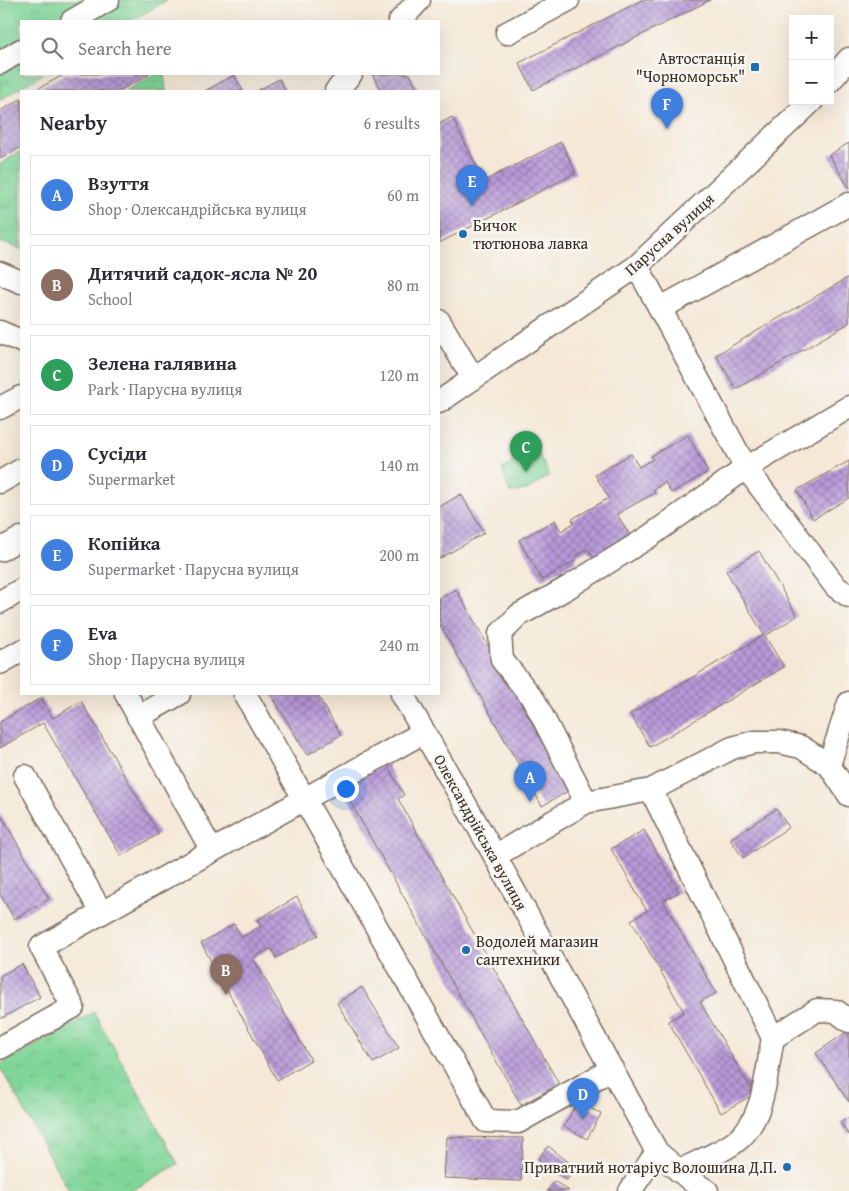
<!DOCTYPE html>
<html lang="en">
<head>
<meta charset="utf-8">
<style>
	:root { --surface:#fff; --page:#f7f7f7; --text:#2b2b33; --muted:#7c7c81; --line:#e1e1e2; --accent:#1a73e8 }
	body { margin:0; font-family:"Gentium Book Plus",serif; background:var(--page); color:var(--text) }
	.controls { position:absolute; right:15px; top:15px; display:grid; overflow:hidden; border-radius:0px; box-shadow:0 5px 20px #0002 }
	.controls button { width:45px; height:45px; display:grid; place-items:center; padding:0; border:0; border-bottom:1px solid var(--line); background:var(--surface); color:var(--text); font:25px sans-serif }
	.you { position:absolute; left:345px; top:788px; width:18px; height:18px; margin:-12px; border:4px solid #fff; border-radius:50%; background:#1a73e8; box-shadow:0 0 0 8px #1a73e833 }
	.badge { display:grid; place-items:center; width:32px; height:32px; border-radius:50%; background:var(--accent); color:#fff; font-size:16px; font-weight:700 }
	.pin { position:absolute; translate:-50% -41px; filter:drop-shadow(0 1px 2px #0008) }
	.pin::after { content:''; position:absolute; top:26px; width:18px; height:15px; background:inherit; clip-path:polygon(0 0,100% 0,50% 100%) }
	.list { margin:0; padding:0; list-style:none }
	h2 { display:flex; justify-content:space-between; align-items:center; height:65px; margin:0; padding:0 20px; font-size:21px }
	h2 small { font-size:16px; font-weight:400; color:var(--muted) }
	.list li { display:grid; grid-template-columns:32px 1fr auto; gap:15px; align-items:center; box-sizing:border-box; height:80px; margin:0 10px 10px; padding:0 10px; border:1px solid var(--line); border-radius:0px }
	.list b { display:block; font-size:19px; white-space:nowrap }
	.list p { margin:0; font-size:16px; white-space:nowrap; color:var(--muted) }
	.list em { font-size:16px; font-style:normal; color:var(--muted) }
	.icon { flex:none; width:28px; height:28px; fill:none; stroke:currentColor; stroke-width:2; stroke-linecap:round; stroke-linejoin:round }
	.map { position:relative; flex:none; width:849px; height:1191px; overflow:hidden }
	.search { position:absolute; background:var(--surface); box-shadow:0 5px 20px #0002; left:20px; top:20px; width:420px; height:55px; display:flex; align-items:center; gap:12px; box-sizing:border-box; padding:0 18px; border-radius:0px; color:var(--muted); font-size:19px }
	.panel { position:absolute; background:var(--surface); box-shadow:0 5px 20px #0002; left:20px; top:90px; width:420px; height:605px; border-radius:0px }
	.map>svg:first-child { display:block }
	.park { fill:url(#park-tufts); stroke:#5e805c }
	.building { fill:url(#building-cross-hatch) }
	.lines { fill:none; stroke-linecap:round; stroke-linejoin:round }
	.minor-casing { stroke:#7c6c5f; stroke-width:25 }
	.minor { stroke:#fff; stroke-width:22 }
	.poi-dot { fill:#1f6fb2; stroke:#f6f6f2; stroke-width:2 }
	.labels { text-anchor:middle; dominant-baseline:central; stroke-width:5; stroke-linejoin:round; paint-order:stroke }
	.poi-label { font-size:16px; fill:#3b2a1e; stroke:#f6f6f2; text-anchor:end }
	.street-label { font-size:16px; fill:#3b2a1e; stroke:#f6f6f2 }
</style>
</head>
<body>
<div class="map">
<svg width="849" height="1191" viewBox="0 0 849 1191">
	<defs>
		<pattern id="park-tufts" width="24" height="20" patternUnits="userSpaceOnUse" patternTransform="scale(1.25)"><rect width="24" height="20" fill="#80d699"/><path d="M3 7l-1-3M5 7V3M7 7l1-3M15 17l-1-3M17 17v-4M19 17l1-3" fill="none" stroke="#70b883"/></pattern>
		<pattern id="building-cross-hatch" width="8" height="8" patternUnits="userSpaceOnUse" patternTransform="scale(1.25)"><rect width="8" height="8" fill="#b799d9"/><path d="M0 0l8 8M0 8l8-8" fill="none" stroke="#967daf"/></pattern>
	</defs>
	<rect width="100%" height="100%" fill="#f6f6f2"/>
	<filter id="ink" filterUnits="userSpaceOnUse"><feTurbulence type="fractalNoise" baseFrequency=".02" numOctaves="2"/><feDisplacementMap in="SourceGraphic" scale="10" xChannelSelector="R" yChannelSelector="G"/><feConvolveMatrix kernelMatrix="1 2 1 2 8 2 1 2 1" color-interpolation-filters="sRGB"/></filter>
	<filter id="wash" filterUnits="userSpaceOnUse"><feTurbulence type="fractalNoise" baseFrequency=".0096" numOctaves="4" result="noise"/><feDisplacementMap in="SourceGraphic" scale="20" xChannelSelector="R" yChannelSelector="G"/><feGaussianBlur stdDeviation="1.12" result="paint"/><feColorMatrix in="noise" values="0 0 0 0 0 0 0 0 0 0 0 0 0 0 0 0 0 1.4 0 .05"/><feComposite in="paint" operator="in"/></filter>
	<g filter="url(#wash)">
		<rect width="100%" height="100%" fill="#f5e8d7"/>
		<g class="park">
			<polygon points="0,0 167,0 131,21 21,21 21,74 43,74 0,100"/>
			<polygon points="156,74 164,74 166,91 125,91"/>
			<polygon points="21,151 21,249 0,242 0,164"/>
			<polygon points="535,448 550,475 527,490 510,493 502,469"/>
			<polygon points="94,1012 178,1164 131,1191 69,1191 0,1067 0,1065"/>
		</g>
		<g id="blocks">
			<g class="building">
				<polygon points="642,0 710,0 533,90 519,63"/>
				<polygon points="65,74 150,74 119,91 34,91"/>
				<polygon points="372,74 410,74 419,91 381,91"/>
				<polygon points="234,75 243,91 205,91"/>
				<polygon points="279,79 286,91 257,91"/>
				<polygon points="21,99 21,147 0,159 0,111"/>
				<polygon points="452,117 484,181 561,142 576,173 439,243 439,124"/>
				<polygon points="849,143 849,188 829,155"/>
				<polygon points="849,277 849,323 736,389 716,355"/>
				<polygon points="688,435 708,472 671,493 665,482 653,490 655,493 617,514 632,539 595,560 588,549 575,556 577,560 542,580 519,540 555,520 561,531 574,523 572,519 609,498 595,475 631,454 639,467 653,459 651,456"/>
				<polygon points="849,461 849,498 813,519 797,490"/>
				<polygon points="461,494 484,533 439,559 439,507"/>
				<polygon points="759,551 797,616 765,636 784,667 650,747 630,714 764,635 726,571"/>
				<polygon points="456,589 570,790 542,806 439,623 439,599"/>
				<polygon points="271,694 317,694 341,735 307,755"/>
				<polygon points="41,698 53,718 81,701 159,834 121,856 43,723 0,748 0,722"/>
				<polygon points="386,763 404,795 398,799 559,1084 521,1105 342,787"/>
				<polygon points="776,809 789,827 743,858 730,839"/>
				<polygon points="0,813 49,899 14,919 0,894"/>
				<polygon points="644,830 679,892 663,901 716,993 700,1002 754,1094 721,1113 668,1021 684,1012 631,920 647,911 611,849"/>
				<polygon points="297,897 318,935 276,958 271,948 253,958 311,1060 277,1080 201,943 234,924 242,937 261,926 257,920"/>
				<polygon points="22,964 40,997 0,1019 0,976"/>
				<polygon points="362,987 399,1048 373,1063 337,1003"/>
				<polygon points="848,1031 849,1034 849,1102 816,1053"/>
				<polygon points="578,1101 601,1114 587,1139 564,1126"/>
				<polygon points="849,1117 849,1135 840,1123"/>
				<polygon points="447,1137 523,1138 521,1181 444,1178"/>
				<polygon points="548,1146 576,1168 567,1180 538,1159"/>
				<polygon points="554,1181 569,1191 547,1191"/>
			</g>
		</g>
	</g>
	<g filter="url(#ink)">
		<use href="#blocks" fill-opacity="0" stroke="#7c6c5f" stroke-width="1"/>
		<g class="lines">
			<defs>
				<g id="minor">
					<polyline points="72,21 108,0"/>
					<polyline points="400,21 419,0"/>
					<polyline points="507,33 568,0"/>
					<polyline points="0,63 21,50"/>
					<polyline points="830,81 849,59"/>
					<polyline points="336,91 351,74"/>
					<polyline points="637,266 746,468 849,407"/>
					<polyline points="0,273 21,282"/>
					<polyline points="661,308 849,204"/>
					<polyline points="439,321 473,378"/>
					<polyline points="0,332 21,341"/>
					<polyline points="439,402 637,266 812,101"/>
					<polyline points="0,408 21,397"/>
					<polyline points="0,482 21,470"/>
					<polyline points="0,550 21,538"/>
					<polyline points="0,602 21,590"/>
					<polyline points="0,663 21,651"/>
					<polyline points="126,694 212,851"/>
					<polyline points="245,694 486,1121 518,1122 612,1069"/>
					<polyline points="402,694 495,856 657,1152 693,1182 707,1191"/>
					<polyline points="138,717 179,694"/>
					<polyline points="829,765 849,795"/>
					<polyline points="25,776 101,912"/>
					<polyline points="651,790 773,1038"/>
					<polyline points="586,802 534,700 502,660 500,634 519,615 567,588 647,538 746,468 836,587 849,596"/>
					<polyline points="495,856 586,802 651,790 732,748 754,742 779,742 801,747 829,765 849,703"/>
					<polyline points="0,1048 73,1007 41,947 424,732"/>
					<path d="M679 1171C695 1163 722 1152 735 1142 765 1120 766 1072 773 1038L817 1010 836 1011 849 1021"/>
					<polyline points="630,1191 657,1152"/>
				</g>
			</defs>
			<use href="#minor" class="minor-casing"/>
			<use href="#minor" class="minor"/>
		</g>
	</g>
	<g class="poi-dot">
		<rect x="750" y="62" width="10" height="10" rx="2.5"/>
		<circle cx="463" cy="234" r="5"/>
		<circle cx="466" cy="950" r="5"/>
		<circle cx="787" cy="1167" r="5"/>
	</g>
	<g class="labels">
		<g class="poi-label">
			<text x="745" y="58">Автостанція<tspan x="745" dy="18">"Чорноморськ"</tspan></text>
			<text x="473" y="225" text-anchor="start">Бичок<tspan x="473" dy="18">тютюнова лавка</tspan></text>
			<text x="476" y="941" text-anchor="start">Водолей магазин<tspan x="476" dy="18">сантехники</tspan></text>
			<text x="777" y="1167">Приватний нотаріус Волошина Д.П.</text>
		</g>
		<g class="street-label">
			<text transform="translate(669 234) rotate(-42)">Парусна вулиця</text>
			<text transform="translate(481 832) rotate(61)">Олександрійська вулиця</text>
		</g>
	</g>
</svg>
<div class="controls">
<button>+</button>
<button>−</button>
</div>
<div class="you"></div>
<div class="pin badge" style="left:530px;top:802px;background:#3f7fe0">A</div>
<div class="pin badge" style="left:226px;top:995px;background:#8d6e63">B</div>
<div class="pin badge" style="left:526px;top:472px;background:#2e9e5b">C</div>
<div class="pin badge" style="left:583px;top:1119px;background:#3f7fe0">D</div>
<div class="pin badge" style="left:472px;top:206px;background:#3f7fe0">E</div>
<div class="pin badge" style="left:667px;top:129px;background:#3f7fe0">F</div>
<div class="search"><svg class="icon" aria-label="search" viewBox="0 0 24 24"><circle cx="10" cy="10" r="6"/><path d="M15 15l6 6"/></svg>Search here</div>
<section class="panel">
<h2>Nearby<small>6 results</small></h2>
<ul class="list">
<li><span class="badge" style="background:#3f7fe0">A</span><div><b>Взуття</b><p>Shop · Олександрійська вулиця</p></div><em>60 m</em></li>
<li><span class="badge" style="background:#8d6e63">B</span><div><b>Дитячий садок-ясла № 20</b><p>School</p></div><em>80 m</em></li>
<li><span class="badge" style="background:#2e9e5b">C</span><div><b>Зелена галявина</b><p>Park · Парусна вулиця</p></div><em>120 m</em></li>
<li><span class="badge" style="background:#3f7fe0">D</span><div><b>Сусіди</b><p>Supermarket</p></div><em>140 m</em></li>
<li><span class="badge" style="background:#3f7fe0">E</span><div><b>Копійка</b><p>Supermarket · Парусна вулиця</p></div><em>200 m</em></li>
<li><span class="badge" style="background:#3f7fe0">F</span><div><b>Eva</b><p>Shop · Парусна вулиця</p></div><em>240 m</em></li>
</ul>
</section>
</div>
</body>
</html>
